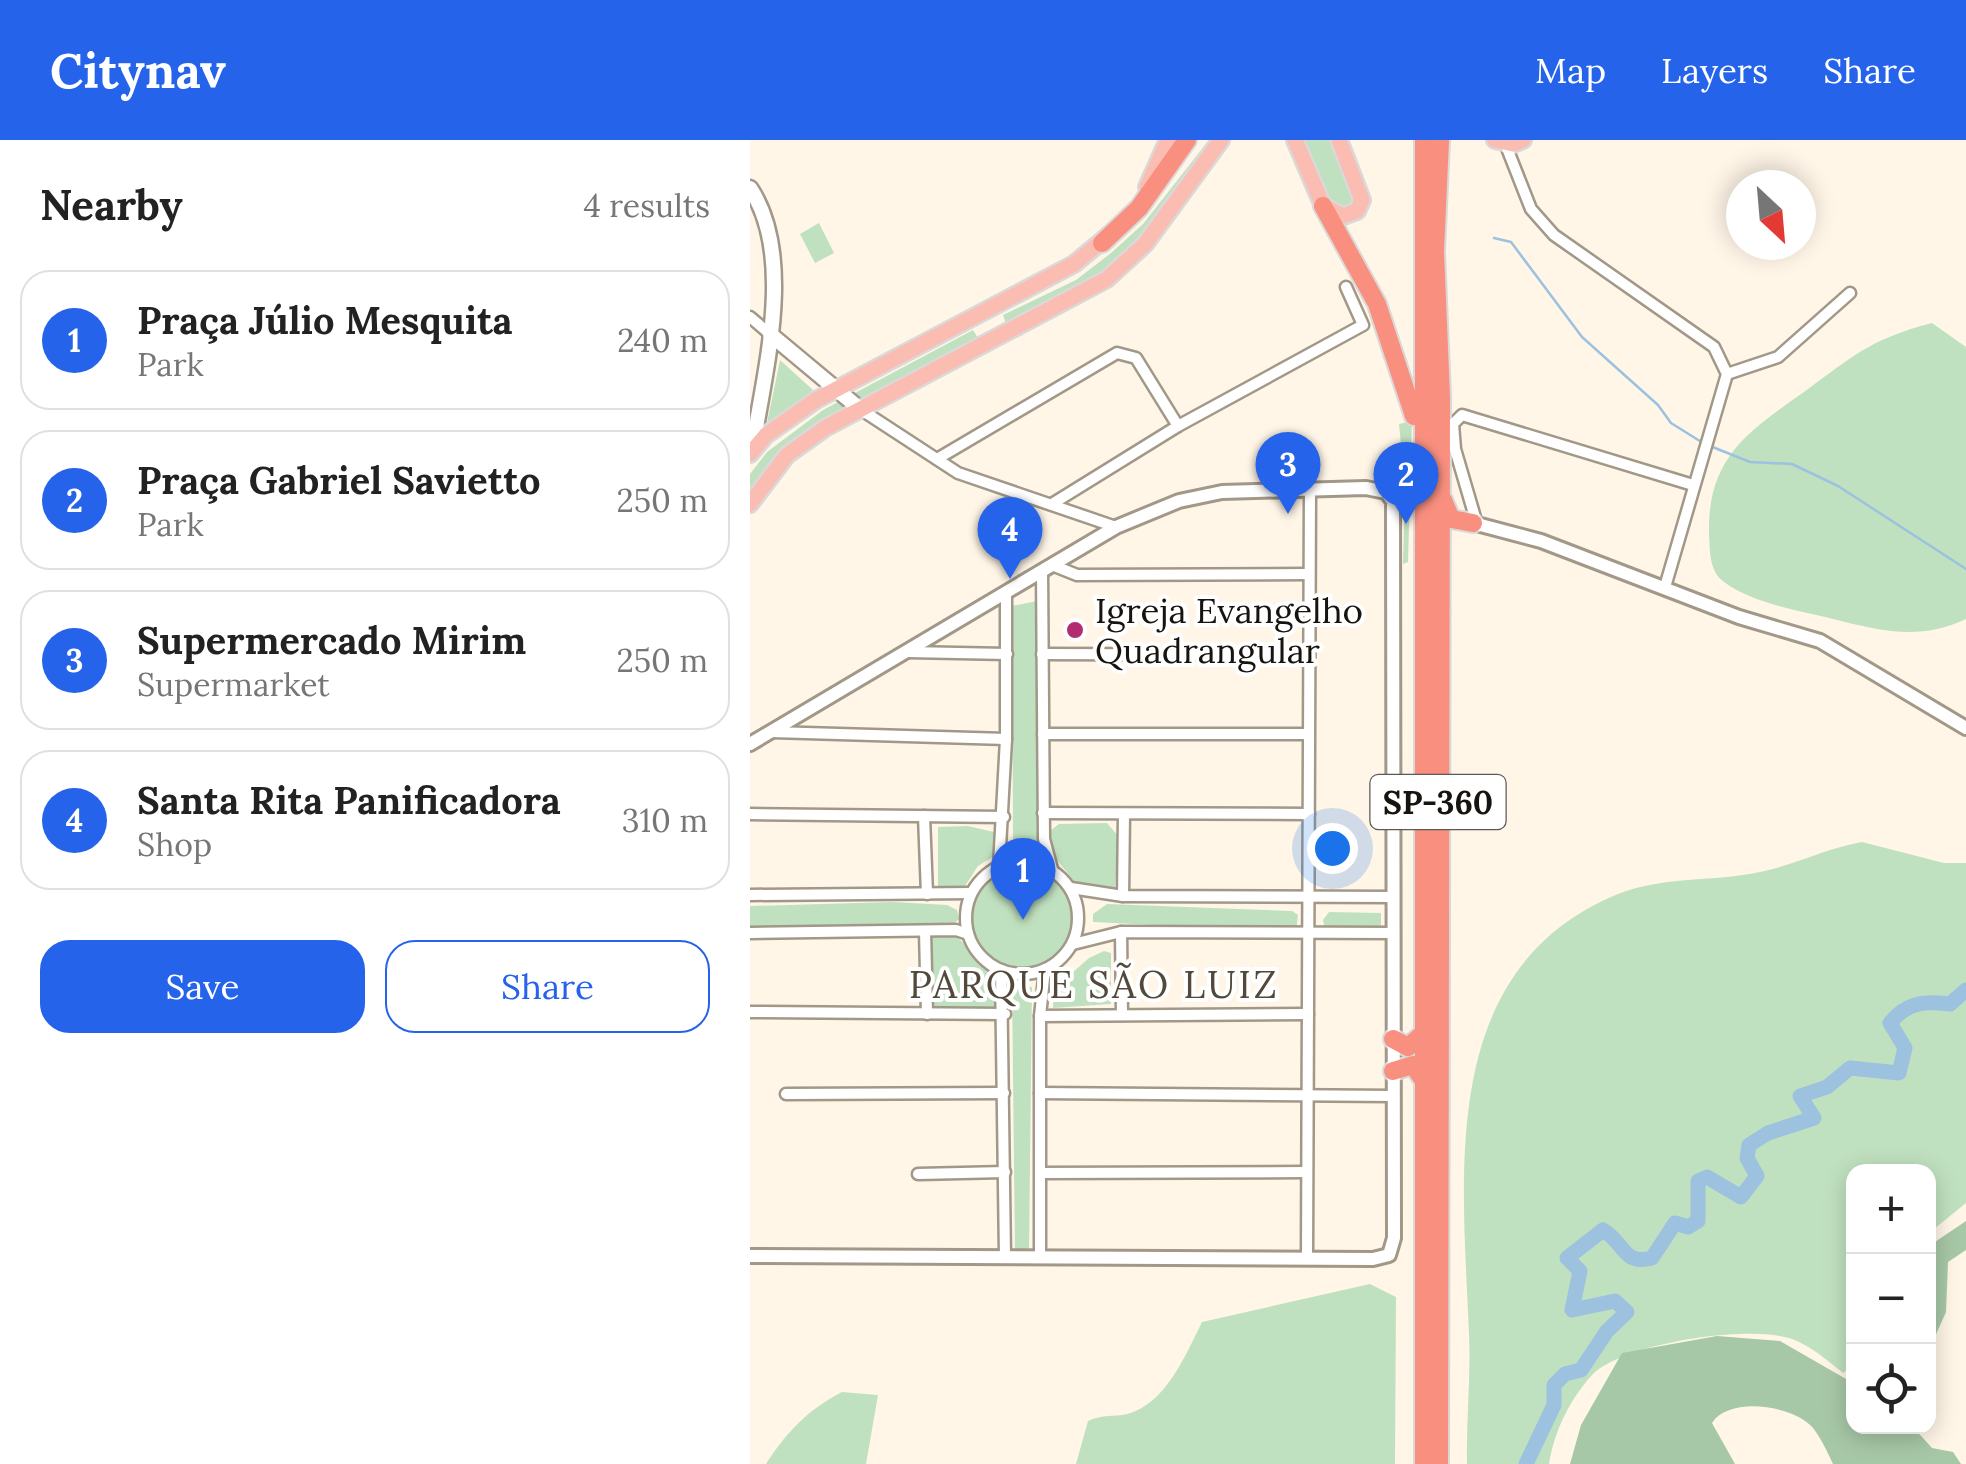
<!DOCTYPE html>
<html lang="en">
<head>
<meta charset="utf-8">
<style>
	:root { --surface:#fff; --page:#f6f6f6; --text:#222; --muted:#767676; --line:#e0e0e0; --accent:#2563eb }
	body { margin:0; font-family:Lora,serif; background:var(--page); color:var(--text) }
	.controls { position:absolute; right:30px; bottom:30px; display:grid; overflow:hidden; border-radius:20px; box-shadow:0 5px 25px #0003 }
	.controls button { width:90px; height:90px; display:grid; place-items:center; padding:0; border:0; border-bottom:2px solid var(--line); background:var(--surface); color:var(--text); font:50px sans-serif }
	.compass { position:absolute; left:976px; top:30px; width:90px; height:90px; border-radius:50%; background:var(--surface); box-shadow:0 5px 25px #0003; rotate:154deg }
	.you { position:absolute; left:582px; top:708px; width:35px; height:35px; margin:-25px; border:8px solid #fff; border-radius:50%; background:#1a73e8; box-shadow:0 0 0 15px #1a73e833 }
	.badge { display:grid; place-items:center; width:65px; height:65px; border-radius:50%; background:var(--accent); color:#fff; font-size:32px; font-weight:700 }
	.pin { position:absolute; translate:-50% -82px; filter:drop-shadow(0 2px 5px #0008) }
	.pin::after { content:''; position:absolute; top:52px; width:35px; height:30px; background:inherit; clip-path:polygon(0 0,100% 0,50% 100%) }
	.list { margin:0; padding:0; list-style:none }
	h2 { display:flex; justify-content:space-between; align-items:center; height:130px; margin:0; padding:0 40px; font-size:42px }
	h2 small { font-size:32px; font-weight:400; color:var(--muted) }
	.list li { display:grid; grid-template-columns:65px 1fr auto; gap:30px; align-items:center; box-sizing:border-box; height:140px; margin:0 20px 20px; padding:0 20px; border:2px solid var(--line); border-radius:30px }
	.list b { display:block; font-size:38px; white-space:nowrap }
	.list p { margin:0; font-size:32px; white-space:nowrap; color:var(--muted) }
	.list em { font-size:32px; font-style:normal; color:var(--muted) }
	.actions { display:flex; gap:20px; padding:30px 40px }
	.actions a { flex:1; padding:22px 0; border:2px solid var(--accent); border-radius:30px; text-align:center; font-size:35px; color:var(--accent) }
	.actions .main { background:var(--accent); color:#fff }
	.icon { flex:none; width:55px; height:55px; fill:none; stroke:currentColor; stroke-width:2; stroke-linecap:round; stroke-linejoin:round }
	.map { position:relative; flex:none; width:1216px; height:1324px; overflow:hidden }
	header { display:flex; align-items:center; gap:60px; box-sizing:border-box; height:140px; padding:0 50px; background:var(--accent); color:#fff }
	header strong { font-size:48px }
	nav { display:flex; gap:55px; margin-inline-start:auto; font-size:35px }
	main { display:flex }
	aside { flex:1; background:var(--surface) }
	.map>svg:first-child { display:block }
	.green { fill:#c0e1bf }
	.forest { fill:#a7c8a6 }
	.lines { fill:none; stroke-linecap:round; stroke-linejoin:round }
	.stream { stroke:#9cc2df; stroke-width:2.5 }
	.river { stroke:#9cc2df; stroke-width:15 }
	.minor-casing { stroke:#a29888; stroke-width:15 }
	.tertiary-casing { stroke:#a29888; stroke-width:18 }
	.secondary-casing { stroke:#a29888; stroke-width:19 }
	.primary-casing { stroke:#dad9d8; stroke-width:20 }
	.motorway-casing { stroke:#dad9d8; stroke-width:22 }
	.minor { stroke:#fff; stroke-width:10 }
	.tertiary { stroke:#fff; stroke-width:12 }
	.secondary { stroke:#fff; stroke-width:14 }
	.primary { stroke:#fbbcb2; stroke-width:15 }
	.motorway { stroke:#f98f7f; stroke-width:18 }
	.poi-dot { fill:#b22c71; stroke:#fff; stroke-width:4 }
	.labels { text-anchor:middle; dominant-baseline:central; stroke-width:8; stroke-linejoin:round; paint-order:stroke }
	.shield { fill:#fff; stroke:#5d5a56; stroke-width:2.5 }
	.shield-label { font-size:32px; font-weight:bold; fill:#17130e }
	.poi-label { font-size:35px; fill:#17130e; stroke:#fff; text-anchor:start }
	.neighbourhood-label { font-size:38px; letter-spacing:2.5px; fill:#52493b; stroke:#fff }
</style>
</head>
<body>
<header>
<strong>Citynav</strong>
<nav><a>Map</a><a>Layers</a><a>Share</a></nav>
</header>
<main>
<aside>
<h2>Nearby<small>4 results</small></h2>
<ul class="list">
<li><span class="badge">1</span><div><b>Praça Júlio Mesquita</b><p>Park</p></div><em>240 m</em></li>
<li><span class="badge">2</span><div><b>Praça Gabriel Savietto</b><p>Park</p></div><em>250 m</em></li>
<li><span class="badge">3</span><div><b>Supermercado Mirim</b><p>Supermarket</p></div><em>250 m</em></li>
<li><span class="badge">4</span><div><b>Santa Rita Panificadora</b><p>Shop</p></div><em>310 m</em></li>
</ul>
<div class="actions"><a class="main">Save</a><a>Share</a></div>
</aside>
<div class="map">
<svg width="1216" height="1324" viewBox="0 0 1216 1324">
	<rect width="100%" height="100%" fill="#fff6e8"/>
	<g class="green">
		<polygon points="459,0 465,0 405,83 357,133 263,185 256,184 253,175 326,140 361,113 393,84"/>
		<polygon points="553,0 580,0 604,52 604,64 592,71 582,65"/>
		<polygon points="69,83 84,113 65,123 50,94"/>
		<path d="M1182 183 1216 207V479C1170 501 1131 491 1083 479 1048 470 1004 464 974 442 959 431 960 411 959 394 957 312 1005 288 1062 246 1108 212 1125 198 1182 183Z"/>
		<polygon points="223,190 228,198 103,264 45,304 0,349 0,334 17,312 73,270"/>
		<polygon points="30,220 63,250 16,288"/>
		<polygon points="662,281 658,422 653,424 655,347 649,284"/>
		<polygon points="287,461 289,708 275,718 265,713 263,703 262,466"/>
		<polygon points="357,683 369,697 365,747 329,748 302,713 300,691 309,684"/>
		<polygon points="218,686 248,693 246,715 228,726 213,749 188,749 188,687"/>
		<path d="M1112 702 1194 723H1216V1063L1179 1093 1178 1032H1104L1103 1226 1093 1233C1077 1220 1061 1206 1042 1199 1000 1184 873 1203 842 1235 820 1259 804 1292 799 1324H717C716 1281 721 1238 719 1195 713 1035 685 829 868 754 913 736 963 742 1010 732 1045 725 1077 708 1112 702Z"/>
		<circle cx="273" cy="780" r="52"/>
		<polygon points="143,762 197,765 207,770 209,779 200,787 0,787 0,766"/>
		<polygon points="357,764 542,771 548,775 546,792 343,782 343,774"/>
		<polygon points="579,772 631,773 631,791 575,790 573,780"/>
		<polygon points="179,794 203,794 246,831 248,868 179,870"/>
		<polygon points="354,811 361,813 361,864 303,868 304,849 339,818"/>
		<polygon points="262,847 282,847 279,1112 265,1111"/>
		<path d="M620 1144 646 1157 645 1324H326L338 1281C353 1274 363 1277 377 1274 416 1264 436 1214 452 1182Z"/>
		<path d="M92 1252 128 1255 116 1324H16C36 1292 59 1269 92 1252Z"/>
	</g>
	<g class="forest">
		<polygon points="1216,1081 1216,1110 1198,1122 1196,1172 1179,1210 1179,1106"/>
		<path d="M967 1196 1030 1201 1103 1243 1104 1286 1163 1287 1182 1308 1203 1312 1211 1324H1083C1078 1313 1071 1298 1063 1288 1045 1266 980 1255 962 1283L985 1324H820L831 1285 872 1213Z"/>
	</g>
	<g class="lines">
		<g class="stream">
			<polyline points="744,98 761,102 832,197 908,265 921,283 953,303"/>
			<polyline points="960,306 1000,322 1042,324 1088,346 1216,429"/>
		</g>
		<path class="river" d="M776 1324 804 1265V1245L815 1234 831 1230 857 1191 877 1172 865 1161 822 1170 830 1131 817 1118 853 1090C874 1102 873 1126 902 1118L925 1083 938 1087 948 1081V1041L957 1037 991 1057 1007 1036 997 1018 999 1005 1018 993 1064 978 1050 956 1077 947 1100 928 1149 933 1155 908 1140 883C1157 862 1174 861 1200 864L1216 850"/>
		<defs>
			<g id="minor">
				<polyline points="755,3 781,69 804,95 964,207 977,234 915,447"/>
				<polyline points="0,177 20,194"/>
				<polyline points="977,234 1028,217 1100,153"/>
				<polyline points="110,269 208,333 366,387"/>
				<polyline points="187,319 367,213 386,218 428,286"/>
				<polyline points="302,364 428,286 613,185 596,147"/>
				<polyline points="727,384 705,309 703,284 712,275 943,345"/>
				<polyline points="302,425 327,435 559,434"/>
				<polyline points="292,431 294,699 302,729"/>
				<polyline points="158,512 257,514"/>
				<polyline points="292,514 558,515"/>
				<polyline points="22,592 256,599"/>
				<polyline points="293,594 558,594"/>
				<polyline points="293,673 559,674"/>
				<polyline points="0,674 254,677"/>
				<polyline points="174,676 177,754"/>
				<circle cx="272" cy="778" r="56"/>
				<polyline points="249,726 256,599 256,453"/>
				<polyline points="321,748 373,756 644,757"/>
				<polyline points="0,755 221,753"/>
				<polyline points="373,756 374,674"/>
				<polyline points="175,791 177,874"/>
				<polyline points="371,792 372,875"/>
				<polyline points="0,793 206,790 218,794"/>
				<polyline points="323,804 371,792 644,793"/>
				<polyline points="251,830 255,1117"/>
				<polyline points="0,872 255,874"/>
				<polyline points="290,876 558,874"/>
				<polyline points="290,953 643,956"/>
				<polyline points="36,954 254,953"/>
				<polyline points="291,1033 556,1032"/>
				<polyline points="168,1034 255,1032"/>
				<polyline points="290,1117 290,876 295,829"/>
				<polyline points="557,1117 560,349"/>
			</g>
			<g id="tertiary">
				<polyline points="723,383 791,401 989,477 1070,501 1216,588"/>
				<polyline points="0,604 366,387 429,361 472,352 616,348 636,352 643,361 644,1098 639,1115 623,1119 0,1116"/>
			</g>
			<g id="secondary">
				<path d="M0 48C46 117 14 233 2 311"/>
				<polyline points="20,194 110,269"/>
			</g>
			<g id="primary">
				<polyline points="545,0 573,66 593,76 607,71 612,60 589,0"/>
				<polyline points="745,0 763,4 773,0"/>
				<polyline points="397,47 418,0"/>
				<polyline points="0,314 16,295 66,260 324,124 358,96"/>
				<polyline points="0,364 37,315 75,288 357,139 395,104 471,0"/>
			</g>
			<g id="motorway">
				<polyline points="674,0 674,1324"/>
				<polyline points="573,66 627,164 664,276"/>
				<polyline points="352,103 389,68 437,0"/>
				<polyline points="693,360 701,379 723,383"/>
				<polyline points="643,899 658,907 674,893"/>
				<polyline points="643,931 663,925 674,941"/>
				<polyline points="689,1324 691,257 685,111 690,0"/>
			</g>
		</defs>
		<use href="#minor" class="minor-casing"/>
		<use href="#tertiary" class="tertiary-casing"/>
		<use href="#secondary" class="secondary-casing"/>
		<use href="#primary" class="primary-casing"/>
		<use href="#motorway" class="motorway-casing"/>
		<use href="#minor" class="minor"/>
		<use href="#tertiary" class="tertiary"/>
		<use href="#secondary" class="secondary"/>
		<use href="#primary" class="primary"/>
		<use href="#motorway" class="motorway"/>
	</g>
	<circle class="poi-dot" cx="325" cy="490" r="10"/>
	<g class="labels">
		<rect class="shield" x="620.5" y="635" width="135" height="54" rx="8"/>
		<g class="shield-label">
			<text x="688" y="662">SP-360</text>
		</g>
		<g class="poi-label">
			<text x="345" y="470">Igreja Evangelho<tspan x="345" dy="40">Quadrangular</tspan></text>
		</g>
		<g class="neighbourhood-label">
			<text x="344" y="844">PARQUE SÃO LUIZ</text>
		</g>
	</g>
</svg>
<div class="controls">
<button>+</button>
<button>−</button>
<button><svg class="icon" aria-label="locate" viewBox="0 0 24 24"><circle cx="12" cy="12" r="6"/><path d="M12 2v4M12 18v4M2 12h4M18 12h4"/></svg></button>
</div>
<svg class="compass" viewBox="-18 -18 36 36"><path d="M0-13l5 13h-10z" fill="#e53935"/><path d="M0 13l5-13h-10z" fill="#767676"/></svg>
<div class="you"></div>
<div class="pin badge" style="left:273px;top:780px">1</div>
<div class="pin badge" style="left:656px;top:384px">2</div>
<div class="pin badge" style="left:538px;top:374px">3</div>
<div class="pin badge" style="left:260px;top:439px">4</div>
</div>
</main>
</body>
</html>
